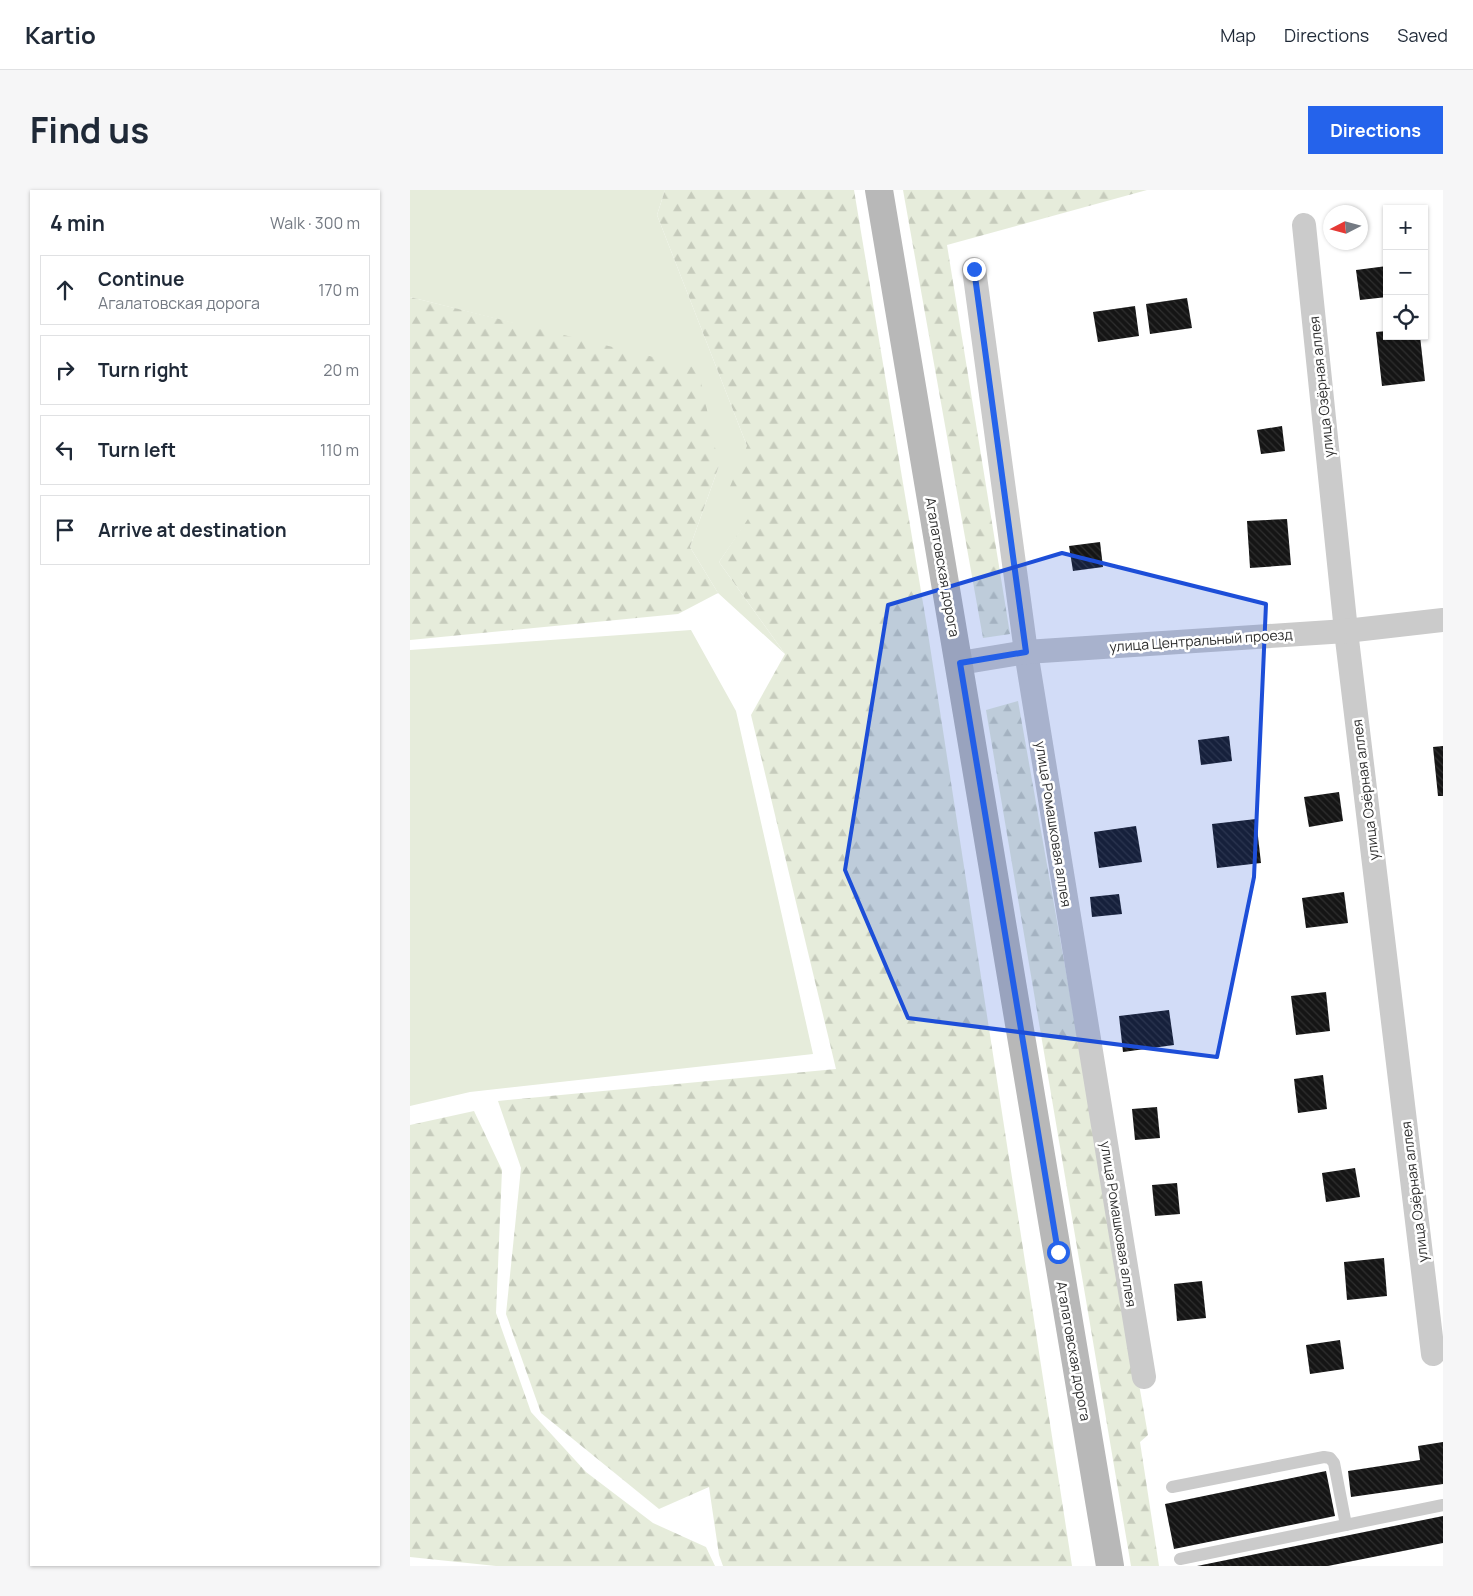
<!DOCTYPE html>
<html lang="en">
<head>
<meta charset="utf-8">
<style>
	:root { --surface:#fff; --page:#f6f6f7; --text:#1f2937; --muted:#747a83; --line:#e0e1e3; --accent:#2563eb }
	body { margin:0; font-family:Manrope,sans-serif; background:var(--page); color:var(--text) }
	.controls { position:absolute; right:15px; top:15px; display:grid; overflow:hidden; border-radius:0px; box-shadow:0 1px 4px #0004 }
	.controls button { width:45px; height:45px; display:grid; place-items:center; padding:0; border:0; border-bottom:1px solid var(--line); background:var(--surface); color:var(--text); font:25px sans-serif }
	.compass { position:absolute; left:913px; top:15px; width:45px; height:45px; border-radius:50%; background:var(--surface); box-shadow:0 1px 4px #0004; rotate:264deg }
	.stop { position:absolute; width:15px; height:15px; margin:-11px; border:4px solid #2563eb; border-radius:50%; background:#fff }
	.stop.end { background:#2563eb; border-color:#fff; box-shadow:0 1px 5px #0008 }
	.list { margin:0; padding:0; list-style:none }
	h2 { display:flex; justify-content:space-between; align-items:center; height:65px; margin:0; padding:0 20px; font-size:21px }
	h2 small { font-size:16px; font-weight:400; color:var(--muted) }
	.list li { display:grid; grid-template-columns:32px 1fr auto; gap:15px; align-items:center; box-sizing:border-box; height:70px; margin:0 10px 10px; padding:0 10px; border:1px solid var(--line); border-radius:0px }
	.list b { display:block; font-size:19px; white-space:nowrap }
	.list p { margin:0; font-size:16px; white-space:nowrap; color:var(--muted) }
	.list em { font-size:16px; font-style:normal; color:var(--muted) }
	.icon { flex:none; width:28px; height:28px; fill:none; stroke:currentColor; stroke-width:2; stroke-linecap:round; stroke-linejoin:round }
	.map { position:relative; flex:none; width:1033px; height:1376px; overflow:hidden; border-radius:0px }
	header { display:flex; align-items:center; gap:30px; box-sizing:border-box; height:70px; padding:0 25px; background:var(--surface); border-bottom:1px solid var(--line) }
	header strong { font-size:24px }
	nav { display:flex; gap:28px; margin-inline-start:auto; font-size:18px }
	.intro { display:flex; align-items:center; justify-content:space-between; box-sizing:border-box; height:120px; padding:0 30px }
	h1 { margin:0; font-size:35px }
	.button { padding:12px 22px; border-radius:0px; background:var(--accent); color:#fff; font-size:18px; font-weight:700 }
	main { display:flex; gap:30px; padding:0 30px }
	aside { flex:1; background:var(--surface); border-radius:0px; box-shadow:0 1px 4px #0004 }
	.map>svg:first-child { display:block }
	.grass { fill:#e6ecdb }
	.forest { fill:url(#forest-firs) }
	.building { fill:url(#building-back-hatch) }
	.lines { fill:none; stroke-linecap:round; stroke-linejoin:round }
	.service { stroke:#cbcbcb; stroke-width:12 }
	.minor { stroke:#cbcbcb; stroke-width:24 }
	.secondary { stroke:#b8b8b8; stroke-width:28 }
	.route { stroke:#2563eb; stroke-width:6 }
	.marked { fill:#1d4ed8; fill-opacity:0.2; stroke:#1d4ed8; stroke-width:4; stroke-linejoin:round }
	.labels { text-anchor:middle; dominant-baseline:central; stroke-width:5; stroke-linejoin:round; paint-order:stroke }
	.street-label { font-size:14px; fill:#2e2e2e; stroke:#fff }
</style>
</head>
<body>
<header>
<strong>Kartio</strong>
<nav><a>Map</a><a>Directions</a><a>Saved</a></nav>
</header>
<div class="intro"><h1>Find us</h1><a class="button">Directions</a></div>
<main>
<aside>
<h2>4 min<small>Walk · 300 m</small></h2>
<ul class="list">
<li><svg class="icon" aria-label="ahead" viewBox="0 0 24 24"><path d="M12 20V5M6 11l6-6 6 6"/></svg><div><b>Continue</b><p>Агалатовская дорога</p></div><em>170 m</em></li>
<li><svg class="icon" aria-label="right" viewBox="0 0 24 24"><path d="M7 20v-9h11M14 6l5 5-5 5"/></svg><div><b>Turn right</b></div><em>20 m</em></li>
<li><svg class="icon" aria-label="left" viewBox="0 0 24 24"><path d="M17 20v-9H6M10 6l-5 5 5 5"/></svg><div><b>Turn left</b></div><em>110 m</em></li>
<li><svg class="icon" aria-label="arrive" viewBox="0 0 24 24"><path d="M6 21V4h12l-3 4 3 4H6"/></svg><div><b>Arrive at destination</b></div></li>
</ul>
</aside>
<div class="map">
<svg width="1033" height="1376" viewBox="0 0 1033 1376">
	<defs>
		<pattern id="forest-firs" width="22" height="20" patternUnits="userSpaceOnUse" patternTransform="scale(1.25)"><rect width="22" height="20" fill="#e6ecdb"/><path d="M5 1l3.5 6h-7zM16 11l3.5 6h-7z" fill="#c6cbbc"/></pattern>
		<pattern id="building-back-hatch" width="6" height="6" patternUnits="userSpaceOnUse" patternTransform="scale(1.25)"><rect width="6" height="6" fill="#151515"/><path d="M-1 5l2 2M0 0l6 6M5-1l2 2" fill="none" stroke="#2f2f2f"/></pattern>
	</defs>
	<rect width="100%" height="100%" fill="#fff"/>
	<g class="grass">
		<polygon points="0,0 255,0 247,25 337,256 343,323 309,372 375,464 308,403 280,357 309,276 103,133 0,107"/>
		<polygon points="281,440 326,521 403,864 60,902 0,916 0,460"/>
	</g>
	<g class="forest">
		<polygon points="255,0 444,0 517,437 662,1376 313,1376 309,1365 299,1297 249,1319 131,1223 96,1124 111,978 88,911 426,879 341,525 375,464 309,372 342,323 319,299 337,256 247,25"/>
		<polygon points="493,0 737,0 537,55 600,444 573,448"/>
		<polygon points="0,107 288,178 309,276 280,357 308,403 268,424 0,450"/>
		<polygon points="608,511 738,1245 730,1252 749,1376 721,1376 576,520"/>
		<polygon points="64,921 92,980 86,1123 121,1222 176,1282 243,1333 296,1357 305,1376 86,1376 0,1367 0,935"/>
	</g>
	<g class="building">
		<polygon points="977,76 977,107 950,110 946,80"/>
		<polygon points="777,108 782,138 740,144 736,114"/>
		<polygon points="725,116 729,146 688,152 683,122"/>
		<polygon points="977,141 977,146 1010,146 1015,191 972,196 966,142"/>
		<polygon points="872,236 875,261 851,264 847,240"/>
		<polygon points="877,329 881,375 840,378 837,331"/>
		<polygon points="690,352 693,377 663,381 659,356"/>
		<polygon points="819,546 822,571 791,575 788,550"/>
		<polygon points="1033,556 1033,606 1028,606 1023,557"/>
		<polygon points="929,602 933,631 899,637 894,607"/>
		<polygon points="846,629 851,673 807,678 802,634"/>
		<polygon points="726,636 732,672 689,678 684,642"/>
		<polygon points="934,702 938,733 896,738 892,708"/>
		<polygon points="709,704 712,724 682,727 680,707"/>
		<polygon points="916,802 920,841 886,845 881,806"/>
		<polygon points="759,820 764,855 713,862 709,826"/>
		<polygon points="913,885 917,919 888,923 884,889"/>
		<polygon points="747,917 750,948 725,950 722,919"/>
		<polygon points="945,978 950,1007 916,1012 912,983"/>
		<polygon points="767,993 770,1024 745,1026 742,995"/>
		<polygon points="974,1068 977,1106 937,1110 934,1072"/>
		<polygon points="792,1091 796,1128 767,1131 764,1094"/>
		<polygon points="930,1150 934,1179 900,1184 896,1155"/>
		<polygon points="1033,1252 1033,1294 941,1307 938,1281 1010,1270 1008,1256"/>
		<polygon points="916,1281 925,1326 764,1359 755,1314"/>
		<polygon points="1033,1326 1033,1353 918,1376 787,1376"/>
	</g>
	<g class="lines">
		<g class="service">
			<polyline points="762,1297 914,1267 920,1268 924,1273 936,1335"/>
			<polyline points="770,1369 1033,1315"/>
		</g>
		<g class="minor">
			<polyline points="894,35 936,441 1023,1164"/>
			<polyline points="564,79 616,462 734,1187"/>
			<polyline points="550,473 616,462 936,441 1033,430"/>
		</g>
		<polyline class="secondary" points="469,0 700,1376"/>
	</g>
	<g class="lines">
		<polyline class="route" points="564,79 616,462 550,473 648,1062"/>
	</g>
	<path class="marked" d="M652 363 856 414 844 687 807 867 498 828 435 680 478 415Z"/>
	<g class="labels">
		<g class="street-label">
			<text transform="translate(911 197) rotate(-96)">улица Озёрная аллея</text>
			<text transform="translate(533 377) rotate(80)">Агалатовская дорога</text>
			<text transform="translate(791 450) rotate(-4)">улица Центральный проезд</text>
			<text transform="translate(955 600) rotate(-97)">улица Озёрная аллея</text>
			<text transform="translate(644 634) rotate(81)">улица Ромашковая аллея</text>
			<text transform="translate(1004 1002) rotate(-97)">улица Озёрная аллея</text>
			<text transform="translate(709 1034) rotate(81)">улица Ромашковая аллея</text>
			<text transform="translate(664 1161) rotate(80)">Агалатовская дорога</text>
		</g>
	</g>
</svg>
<div class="controls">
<button>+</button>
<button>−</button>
<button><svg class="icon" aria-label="locate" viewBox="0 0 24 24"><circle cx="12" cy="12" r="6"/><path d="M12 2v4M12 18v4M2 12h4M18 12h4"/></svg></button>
</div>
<svg class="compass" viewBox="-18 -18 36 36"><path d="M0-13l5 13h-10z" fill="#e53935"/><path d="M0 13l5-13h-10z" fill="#747a83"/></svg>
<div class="stop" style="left:648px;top:1062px"></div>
<div class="stop end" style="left:564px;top:79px"></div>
</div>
</main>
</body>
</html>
